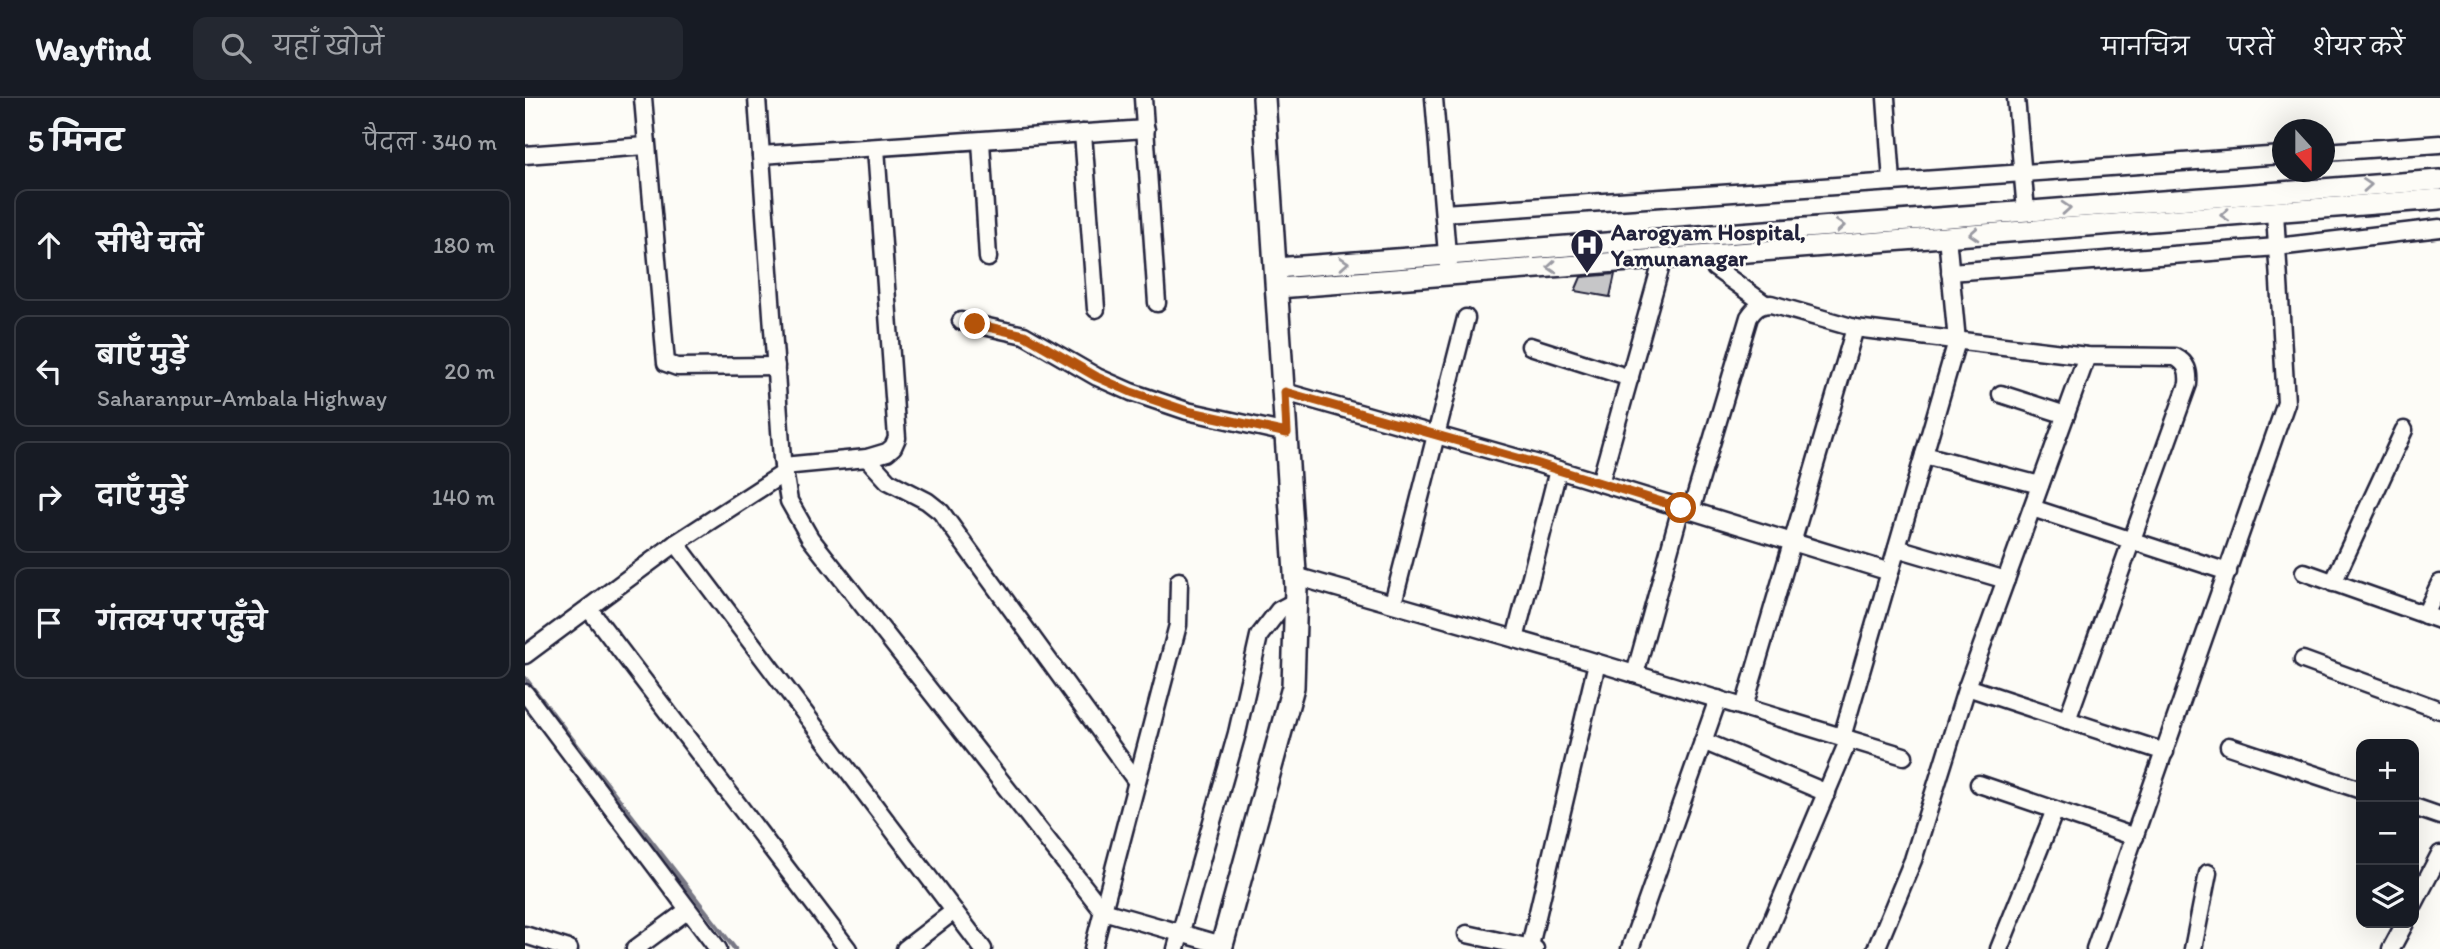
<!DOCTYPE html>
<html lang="hi">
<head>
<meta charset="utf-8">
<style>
	:root { --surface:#171b24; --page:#242831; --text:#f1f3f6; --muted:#9ea1a6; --line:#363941 }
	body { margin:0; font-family:Itim,"Playpen Sans Deva",sans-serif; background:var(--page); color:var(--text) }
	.controls { position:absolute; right:21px; bottom:21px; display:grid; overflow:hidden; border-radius:14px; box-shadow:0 7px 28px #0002 }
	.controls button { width:63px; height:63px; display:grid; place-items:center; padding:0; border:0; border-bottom:2px solid var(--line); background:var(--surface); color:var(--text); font:35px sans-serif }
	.compass { position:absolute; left:1747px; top:21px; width:63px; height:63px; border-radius:50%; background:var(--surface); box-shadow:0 7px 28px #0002; rotate:159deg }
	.stop { position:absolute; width:21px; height:21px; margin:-16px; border:5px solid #b45309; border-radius:50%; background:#fff }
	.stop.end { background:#b45309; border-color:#fff; box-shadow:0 2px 7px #0008 }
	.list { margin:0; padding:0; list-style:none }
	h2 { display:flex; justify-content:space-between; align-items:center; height:91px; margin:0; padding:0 28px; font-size:30px }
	h2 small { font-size:23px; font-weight:400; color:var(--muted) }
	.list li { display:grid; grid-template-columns:46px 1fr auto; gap:21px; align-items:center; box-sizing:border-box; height:112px; margin:0 14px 14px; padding:0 14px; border:2px solid var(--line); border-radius:14px }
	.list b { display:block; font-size:26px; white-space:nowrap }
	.list p { margin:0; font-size:23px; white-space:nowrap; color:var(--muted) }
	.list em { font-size:23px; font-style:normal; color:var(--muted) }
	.icon { flex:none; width:38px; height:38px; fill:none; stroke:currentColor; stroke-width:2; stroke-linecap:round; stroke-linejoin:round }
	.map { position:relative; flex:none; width:1915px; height:851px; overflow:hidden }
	header { display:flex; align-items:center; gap:42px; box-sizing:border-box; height:98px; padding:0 35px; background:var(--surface); border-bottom:2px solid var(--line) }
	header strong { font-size:33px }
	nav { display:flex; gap:38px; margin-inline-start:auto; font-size:24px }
	.search { width:490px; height:63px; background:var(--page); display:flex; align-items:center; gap:18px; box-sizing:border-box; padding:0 24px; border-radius:14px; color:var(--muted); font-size:26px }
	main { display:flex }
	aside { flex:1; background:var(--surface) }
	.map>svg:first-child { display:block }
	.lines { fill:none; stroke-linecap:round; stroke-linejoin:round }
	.stream { stroke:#787885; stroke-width:4.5 }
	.building { fill:#c6c6c8; stroke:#22223b; stroke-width:2 }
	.minor-casing { stroke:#22223b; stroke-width:21 }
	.tertiary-casing { stroke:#22223b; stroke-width:24 }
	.secondary-casing { stroke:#22223b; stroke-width:26 }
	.minor { stroke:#fdfcf7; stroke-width:16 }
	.tertiary { stroke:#fdfcf7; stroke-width:19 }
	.secondary { stroke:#fdfcf7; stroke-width:21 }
	.oneway { stroke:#9a9aa2 }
	.route { stroke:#b45309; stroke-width:9 }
	.labels { text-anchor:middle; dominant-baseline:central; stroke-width:5; stroke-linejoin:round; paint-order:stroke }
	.poi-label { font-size:23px; font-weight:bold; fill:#22223b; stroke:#fdfcf7; text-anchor:start }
</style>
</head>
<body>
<header>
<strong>Wayfind</strong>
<div class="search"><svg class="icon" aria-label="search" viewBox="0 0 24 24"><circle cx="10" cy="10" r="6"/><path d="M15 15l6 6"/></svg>यहाँ खोजें</div>
<nav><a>मानचित्र</a><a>परतें</a><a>शेयर करें</a></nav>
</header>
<main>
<aside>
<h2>5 मिनट<small>पैदल · 340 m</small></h2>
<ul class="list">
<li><svg class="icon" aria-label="ahead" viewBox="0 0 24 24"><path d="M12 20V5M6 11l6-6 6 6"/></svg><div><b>सीधे चलें</b></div><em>180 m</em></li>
<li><svg class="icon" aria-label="left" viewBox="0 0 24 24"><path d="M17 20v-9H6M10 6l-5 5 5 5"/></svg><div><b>बाएँ मुड़ें</b><p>Saharanpur-Ambala Highway</p></div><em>20 m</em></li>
<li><svg class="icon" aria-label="right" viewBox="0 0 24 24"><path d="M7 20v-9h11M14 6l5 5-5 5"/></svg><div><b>दाएँ मुड़ें</b></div><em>140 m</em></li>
<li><svg class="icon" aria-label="arrive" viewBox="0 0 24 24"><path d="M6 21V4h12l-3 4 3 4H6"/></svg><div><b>गंतव्य पर पहुँचे</b></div></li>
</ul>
</aside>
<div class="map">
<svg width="1915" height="851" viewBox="0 0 1915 851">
	<rect width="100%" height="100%" fill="#fdfcf7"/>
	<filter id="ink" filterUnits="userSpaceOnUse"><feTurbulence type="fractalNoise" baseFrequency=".0143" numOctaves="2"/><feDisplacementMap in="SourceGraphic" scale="14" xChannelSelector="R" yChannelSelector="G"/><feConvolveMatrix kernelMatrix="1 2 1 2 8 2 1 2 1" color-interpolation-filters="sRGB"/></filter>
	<g filter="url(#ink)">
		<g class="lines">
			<polyline class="stream" points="0,580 210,851"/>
		</g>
		<polygon class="building" points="1090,176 1085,199 1050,193 1056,179"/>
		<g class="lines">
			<defs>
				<g id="minor">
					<polyline points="118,0 141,265 152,269 251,268"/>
					<polyline points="232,0 257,361 264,403 285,440 578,813 697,847"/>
					<polyline points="618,0 632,205"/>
					<polyline points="909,0 923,168"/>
					<polyline points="1361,0 1367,84"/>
					<polyline points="1491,0 1501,113"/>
					<polyline points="558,35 571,211"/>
					<polyline points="456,43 463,160"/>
					<polyline points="1800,54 1915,46"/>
					<polyline points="0,57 121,48"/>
					<polyline points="236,57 621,31"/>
					<polyline points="919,115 1758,57"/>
					<polyline points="1182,157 1190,170 1240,206"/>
					<polyline points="1425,174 1752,149 1915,130"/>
					<polyline points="436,223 499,237 572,279 606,294 662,313 762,335"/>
					<polyline points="1005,248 1105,280"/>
					<polyline points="760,294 1014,366 1365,474"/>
					<polyline points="1476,296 1541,317"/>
					<polyline points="1399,357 1515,387"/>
					<polyline points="342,360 363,383 402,403 416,414 612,684"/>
					<polyline points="258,368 342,360 362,354 368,349 372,340 351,50"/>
					<polyline points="1075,385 1138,160"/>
					<polyline points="1507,410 1703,474"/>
					<path d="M1166 413 1224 219C1230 210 1235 206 1246 206L1330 230 1562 258 1650 259C1662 265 1664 273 1663 286L1542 622"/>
					<polyline points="151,445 458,851"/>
					<polyline points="1372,450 1481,482"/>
					<polyline points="1779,474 1915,522"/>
					<polyline points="770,478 1060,561 1379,658"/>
					<polyline points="1808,485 1879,332"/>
					<polyline points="868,505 941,220"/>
					<polyline points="64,511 323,851"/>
					<polyline points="1900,517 1915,485"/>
					<polyline points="990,541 1033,372"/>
					<polyline points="0,557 151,445 259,375"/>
					<polyline points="1778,562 1915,612"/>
					<polyline points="1110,576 1156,410"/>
					<polyline points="1442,589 1640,654"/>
					<polyline points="0,595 193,851"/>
					<polyline points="1219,609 1330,230"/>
					<polyline points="1317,639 1432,243 1422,138"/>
					<polyline points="1178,643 1302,695"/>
					<polyline points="1704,648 1836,692"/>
					<polyline points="1454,686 1610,739"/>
					<polyline points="1889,709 1915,718"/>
					<polyline points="1889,806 1915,756"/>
					<polyline points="942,836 1010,851"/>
					<polyline points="0,837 44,851"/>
					<polyline points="1005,848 1072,565"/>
					<polyline points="110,851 163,812"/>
					<polyline points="380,851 429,813"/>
					<polyline points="568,851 653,527 654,483"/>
					<polyline points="651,851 712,635 734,538 754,512 771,503"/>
					<polyline points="1105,851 1193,601"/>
					<polyline points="1235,851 1324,641"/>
					<polyline points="1351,851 1388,762 1442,589 1562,258"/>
					<polyline points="1474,851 1530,712"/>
					<polyline points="1570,851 1761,305 1750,114"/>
					<polyline points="1668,851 1683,775"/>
					<polyline points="1866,851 1880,825"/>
				</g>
				<g id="tertiary">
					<polyline points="751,170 1915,82"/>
					<polyline points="753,190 1915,101"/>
				</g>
				<polyline id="secondary" points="696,851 768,589 771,490 739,0"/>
			</defs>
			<use href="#minor" class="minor-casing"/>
			<use href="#tertiary" class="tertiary-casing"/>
			<use href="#secondary" class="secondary-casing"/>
			<use href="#minor" class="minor"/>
			<use href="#tertiary" class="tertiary"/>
			<use href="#secondary" class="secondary"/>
		</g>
		<defs><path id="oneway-chevron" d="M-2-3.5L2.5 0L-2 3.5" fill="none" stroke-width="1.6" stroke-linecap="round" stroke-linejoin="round" transform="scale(1.75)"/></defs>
		<g class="oneway">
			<use href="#oneway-chevron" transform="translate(1842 87) rotate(-4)"/>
			<use href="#oneway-chevron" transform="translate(1541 110) rotate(-4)"/>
			<use href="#oneway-chevron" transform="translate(1700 117) rotate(176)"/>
			<use href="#oneway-chevron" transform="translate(1315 128) rotate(-4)"/>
			<use href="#oneway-chevron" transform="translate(1449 136) rotate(176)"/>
			<use href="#oneway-chevron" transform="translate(819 165) rotate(-4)"/>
			<use href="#oneway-chevron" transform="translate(1027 169) rotate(176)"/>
		</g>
	</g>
	<g class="lines" filter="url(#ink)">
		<polyline class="route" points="450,226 499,237 572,279 606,294 662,313 762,335 760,294 1014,366 1156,410"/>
	</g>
	<defs>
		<symbol id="hospital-pin" viewBox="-11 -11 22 30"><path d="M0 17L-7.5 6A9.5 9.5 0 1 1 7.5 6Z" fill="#22223b" stroke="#fdfcf7"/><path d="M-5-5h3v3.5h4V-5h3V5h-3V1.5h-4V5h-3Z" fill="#fff"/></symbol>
	</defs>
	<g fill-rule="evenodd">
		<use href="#hospital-pin" x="1043" y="128" width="38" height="52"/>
	</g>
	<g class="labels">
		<g class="poi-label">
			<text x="1086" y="134">Aarogyam Hospital,<tspan x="1086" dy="26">Yamunanagar</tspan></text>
		</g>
	</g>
</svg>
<div class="controls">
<button>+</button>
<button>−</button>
<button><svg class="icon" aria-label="layers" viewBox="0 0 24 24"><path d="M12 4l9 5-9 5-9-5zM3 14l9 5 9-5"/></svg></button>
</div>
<svg class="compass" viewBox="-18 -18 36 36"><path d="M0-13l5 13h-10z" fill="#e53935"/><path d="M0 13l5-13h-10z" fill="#9ea1a6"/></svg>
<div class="stop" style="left:1156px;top:410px"></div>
<div class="stop end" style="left:450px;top:226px"></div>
</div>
</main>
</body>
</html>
